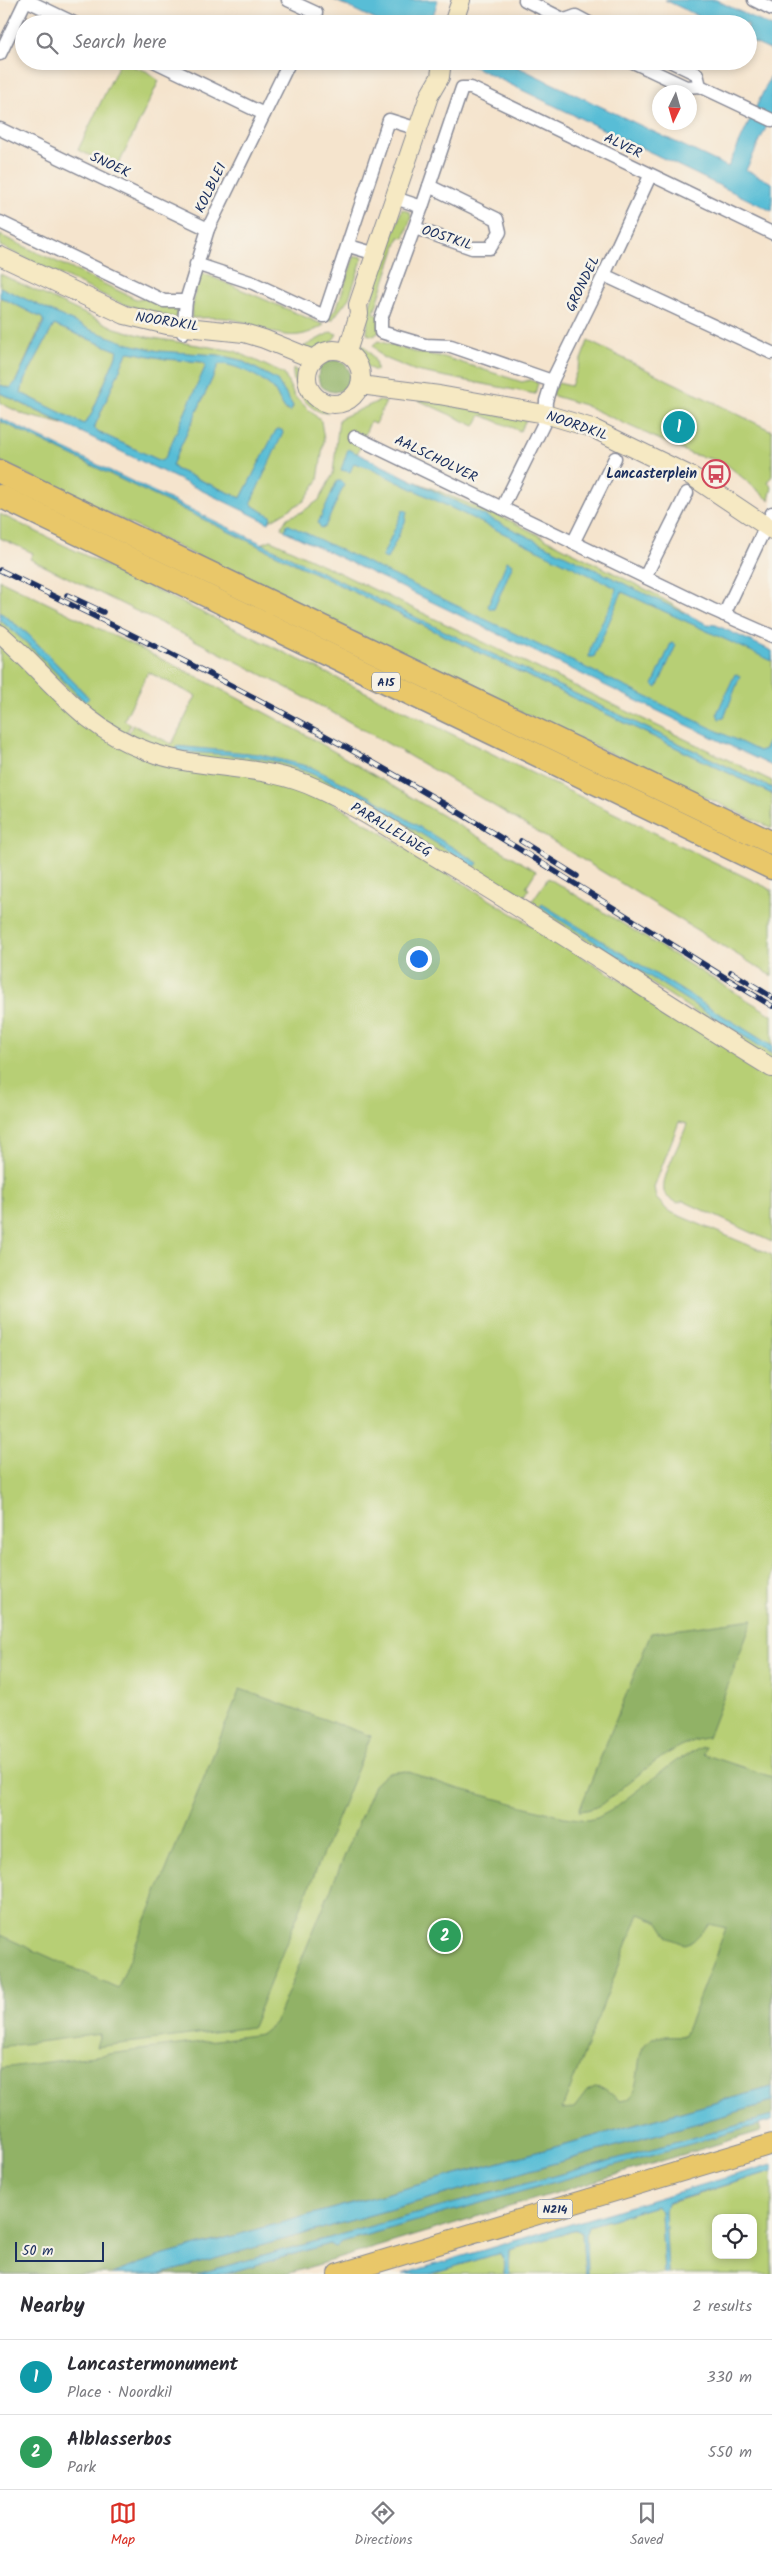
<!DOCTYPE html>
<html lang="en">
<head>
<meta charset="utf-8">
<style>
	:root { --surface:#fff; --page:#f2f2f3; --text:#2b2b33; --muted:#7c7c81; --line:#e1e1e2; --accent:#d93025 }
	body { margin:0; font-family:Kalam,sans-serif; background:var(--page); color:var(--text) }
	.controls { position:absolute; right:15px; bottom:15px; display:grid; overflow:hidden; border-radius:10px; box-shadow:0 2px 8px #0003 }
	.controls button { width:45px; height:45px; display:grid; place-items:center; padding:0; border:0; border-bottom:1px solid var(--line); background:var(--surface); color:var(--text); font:25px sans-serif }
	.compass { position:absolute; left:652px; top:85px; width:45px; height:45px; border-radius:50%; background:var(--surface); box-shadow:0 2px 8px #0003; rotate:185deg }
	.scale { position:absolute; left:15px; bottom:12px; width:89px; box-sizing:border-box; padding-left:5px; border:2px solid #1b2f5e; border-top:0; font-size:14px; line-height:18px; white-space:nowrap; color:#1b2f5e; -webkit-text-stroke:4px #f7f3e8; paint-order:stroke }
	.you { position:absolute; left:418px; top:958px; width:18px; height:18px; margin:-12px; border:4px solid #fff; border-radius:50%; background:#1a73e8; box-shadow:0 0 0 8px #1a73e833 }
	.badge { display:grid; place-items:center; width:32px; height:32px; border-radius:50%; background:var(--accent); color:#fff; font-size:16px; font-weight:700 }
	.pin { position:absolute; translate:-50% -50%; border:2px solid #fff; box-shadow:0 1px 5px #0006 }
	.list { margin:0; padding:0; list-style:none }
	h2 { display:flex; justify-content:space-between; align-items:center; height:65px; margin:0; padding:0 20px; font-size:21px }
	h2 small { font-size:16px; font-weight:400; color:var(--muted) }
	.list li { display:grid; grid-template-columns:32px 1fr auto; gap:15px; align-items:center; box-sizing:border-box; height:75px; padding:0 20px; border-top:1px solid var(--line) }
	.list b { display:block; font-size:19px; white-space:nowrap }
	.list p { margin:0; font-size:16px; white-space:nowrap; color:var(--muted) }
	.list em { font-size:16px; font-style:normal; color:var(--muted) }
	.icon { flex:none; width:28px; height:28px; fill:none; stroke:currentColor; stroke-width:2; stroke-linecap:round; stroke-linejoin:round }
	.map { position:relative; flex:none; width:772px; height:2274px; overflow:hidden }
	.search { position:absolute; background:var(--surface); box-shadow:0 2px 8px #0003; left:15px; right:15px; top:15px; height:55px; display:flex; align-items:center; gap:12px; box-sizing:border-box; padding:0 18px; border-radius:28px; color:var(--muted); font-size:19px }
	.sheet { height:215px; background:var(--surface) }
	nav { display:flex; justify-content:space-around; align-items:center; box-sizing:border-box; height:70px; border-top:1px solid var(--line); background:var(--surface); font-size:14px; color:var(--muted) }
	nav a { display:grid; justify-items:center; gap:2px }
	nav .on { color:var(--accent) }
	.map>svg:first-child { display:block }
	.green { fill:#b7cf74; stroke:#697f69; fill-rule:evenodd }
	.forest { fill:#91b266; stroke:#567062; fill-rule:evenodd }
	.water { fill:#58bdd6; stroke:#3a769a; fill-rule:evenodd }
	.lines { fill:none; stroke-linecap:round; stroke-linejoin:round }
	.street-casing { stroke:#888a96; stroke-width:15 }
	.secondary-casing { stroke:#888a96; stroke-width:20 }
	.primary-casing { stroke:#888a96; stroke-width:22 }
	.highway-casing { stroke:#888a96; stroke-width:25 }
	.street { stroke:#fff; stroke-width:12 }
	.secondary { stroke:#f6e9c3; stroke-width:18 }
	.primary { stroke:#e9c769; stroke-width:20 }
	.highway { stroke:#e9c769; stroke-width:22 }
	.rail-casing { stroke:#1b2f5e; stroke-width:5.5 }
	.rail { stroke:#f7f3e8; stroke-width:4; stroke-dasharray:11; stroke-linecap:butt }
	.labels { text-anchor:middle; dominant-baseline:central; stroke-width:5; stroke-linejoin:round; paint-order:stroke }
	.shield { fill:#f7f3e8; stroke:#5d6a87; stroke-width:1 }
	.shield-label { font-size:12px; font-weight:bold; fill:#1b2f5e }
	.street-label { font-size:14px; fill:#1b2f5e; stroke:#f7f3e8 }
	.poi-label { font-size:14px; font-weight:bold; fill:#1b2f5e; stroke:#f7f3e8; text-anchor:end }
</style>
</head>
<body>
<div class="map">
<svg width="772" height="2274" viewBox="0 0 772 2274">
	<rect width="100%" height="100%" fill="#f7f3e8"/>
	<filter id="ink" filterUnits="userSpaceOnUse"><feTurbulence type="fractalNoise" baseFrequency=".02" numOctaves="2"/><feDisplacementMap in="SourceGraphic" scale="10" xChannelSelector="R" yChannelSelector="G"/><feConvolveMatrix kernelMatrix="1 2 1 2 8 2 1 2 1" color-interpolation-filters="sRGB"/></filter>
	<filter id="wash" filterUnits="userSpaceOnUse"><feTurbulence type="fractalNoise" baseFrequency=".0096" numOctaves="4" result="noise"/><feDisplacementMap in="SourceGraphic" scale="20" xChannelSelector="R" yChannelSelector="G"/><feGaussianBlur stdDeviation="1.12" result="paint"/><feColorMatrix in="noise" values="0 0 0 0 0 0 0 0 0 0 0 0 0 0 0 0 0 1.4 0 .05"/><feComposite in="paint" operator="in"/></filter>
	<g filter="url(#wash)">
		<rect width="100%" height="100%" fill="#f5e4cd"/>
		<g class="green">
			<polygon points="120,62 146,71 159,81 117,168 78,150"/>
			<polygon points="402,209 410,212 411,218 404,238 399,237 374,313 378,315 379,332 374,336 367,334 368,310"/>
			<polygon points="0,235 138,300 145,298 178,307 176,318 122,304 0,246"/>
			<polygon points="357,256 363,257 349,298 332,320 325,317 336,310 354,257"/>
			<path d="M198 271 324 325C286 350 263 323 225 318 214 317 202 318 191 318Z"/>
			<path d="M0 274 115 328 147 337 235 351 284 374 295 397 321 421 324 440 318 480 304 501 270 521 271 518 252 505 251 500 277 429 241 498 175 469 172 465 219 364C235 363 260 376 271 387 278 393 280 404 286 411L292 410 293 406 277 380 240 360 218 355 164 352 135 346 105 337 0 287Z"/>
			<polygon points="0,297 44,319 15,383 10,388 0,385"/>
			<polygon points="54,325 118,351 91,415 84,424 21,393 24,381"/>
			<path d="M331 332 337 334C330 347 316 351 303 350L305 346Z"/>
			<path d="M355 341C366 345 378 359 376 371 363 367 356 354 355 341Z"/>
			<polygon points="378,341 414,352 444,357 522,382 530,380 538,383 535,394 416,371 382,357 373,345"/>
			<polygon points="588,341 772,431 772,475 768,483 772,487 769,500 724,462 691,454 584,405 551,395 558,383 571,386"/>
			<polygon points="130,352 166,359 201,362 206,366 165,458 161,461 98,432 94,428 127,353"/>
			<path d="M293 368C304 375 302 387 310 397 315 403 325 405 328 413 308 413 291 387 293 368Z"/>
			<polygon points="0,393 63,424 25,415 0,403"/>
			<polygon points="418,400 424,400 526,420 520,431 481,415 475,426"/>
			<polygon points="379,401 386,402 375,424 370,422 356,457 511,521 653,593 719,633 772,656 772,758 414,588 281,528 287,518 302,512 319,500 333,474 339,419"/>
			<polygon points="0,421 772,794 772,828 493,699 0,461"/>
			<path d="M0 514 772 890V976C624 886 479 793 328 710 230 656 130 608 30 559L33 553 0 538Z"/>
			<polygon points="271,540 772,781 772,788 261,544"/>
			<polygon points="0,580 198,677 301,732 536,871 526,887 529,889 523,899 517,897 373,813 127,736 133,725 172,744 196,696 148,672 124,720 131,724 125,735 111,728 0,628 0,620 29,645 85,702 89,698 29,635 0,612"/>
			<path d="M0 641 99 733 264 776 330 801 772 1074V1242L683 1201 678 1203C673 1200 665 1198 664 1191 661 1176 682 1140 687 1124L679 1122 654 1187 656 1198 668 1211 772 1255V2101L203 2274H0Z"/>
			<polygon points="548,878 772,1015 772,1046 540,906 772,1054 772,1062 530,904"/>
			<path d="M772 2171V2274H668L665 2210 667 2204ZM716 2218H753V2255H716Z"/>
			<polygon points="656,2206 661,2211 664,2274 587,2274 586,2235 589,2226"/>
			<polygon points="577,2230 582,2233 585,2274 509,2274 510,2250"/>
			<polygon points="500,2253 505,2263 504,2274 430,2274"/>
		</g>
		<g class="forest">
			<circle cx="334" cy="376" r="16"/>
			<path d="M753 1619 708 1738C682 1739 648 1767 628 1783 613 1796 600 1810 579 1811L651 1633Z"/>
			<polygon points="240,1689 371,1736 252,2027 96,2047 100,2034 0,2047 0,1935 118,1988"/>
			<path d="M702 1747H705L703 1754 772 1777V2087L161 2256 112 2274H0V2073L2 2068 262 2034 275 2023 374 1785 387 1773 406 1771 449 1786 564 1817 587 1820 597 1818 610 1811 676 1761ZM639 1914 659 1922 669 1938 684 1944 693 1941 710 1924 726 1928 684 2036C622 2032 649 2064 630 2099L620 2101 605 2089 595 2087 587 2091 574 2108 562 2109Z"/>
			<polygon points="772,2102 772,2116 760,2120 197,2274 161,2274"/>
			<polygon points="759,2124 761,2131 287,2274 224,2274 329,2244 336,2247 342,2242"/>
		</g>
		<g class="water">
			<polygon points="334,0 438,0 432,19 433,24 384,24"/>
			<polygon points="665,0 716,0 772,27 772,51 748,40 748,24 715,24"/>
			<polygon points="462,61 505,61 728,167 772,73 772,115 746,170 772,183 772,211"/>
			<path d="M0 287 91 330 129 344 159 351 218 355 240 360 277 380 293 406 290 412C281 408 279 397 274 390 266 379 233 363 219 364L172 465 175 469 241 498 275 432 277 429 282 430 283 433 251 502 253 506 271 516 269 523 0 393V385L10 388 15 383 44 322 42 318 0 297ZM54 325 118 351 91 415 84 424 21 393 24 381ZM130 352 166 359 202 362 206 365 165 458 161 461 98 432 94 428 127 353Z"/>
			<polygon points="0,418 772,788 772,794 0,421"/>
			<path d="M348 449 707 624 716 625 772 651V661L622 592 594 657H589C590 636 614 609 616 588L369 468 354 463 350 472 341 470Z"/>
			<polygon points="337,481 341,481 344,485 325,527 321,528 318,523"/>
			<polygon points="403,510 407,511 405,522 387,559 382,557"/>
			<polygon points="287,524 759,751 765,749 772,733 772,766 285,531"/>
			<polygon points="507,561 513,564 494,609 490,609 488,606"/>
			<polygon points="0,612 29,635 89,698 85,702 29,645 0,620"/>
			<polygon points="671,643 676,645 657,688 653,685"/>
			<polygon points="735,674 740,676 724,718 719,719 717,713"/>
			<path d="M176 746 258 754 311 767 371 797 478 863 476 866 471 865C414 830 338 777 274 761 242 754 208 754 176 751Z"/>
			<polygon points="542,904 772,1046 772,1054 546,911 540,906"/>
			<polygon points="772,2087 772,2102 161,2274 112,2274 161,2256"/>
			<polygon points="772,2116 772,2121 342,2242 336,2247 329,2244 224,2274 197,2274"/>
			<polygon points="772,2164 772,2171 667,2203 665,2210 668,2274 664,2274 661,2211 656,2206 589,2226 586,2235 587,2274 585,2274 582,2233 577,2230 510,2250 509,2274 504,2274 505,2263 500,2253 430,2274 403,2274"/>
		</g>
	</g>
	<g filter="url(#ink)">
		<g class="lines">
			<defs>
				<g id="street">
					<polyline points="288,0 316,13 310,24"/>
					<polyline points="525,0 565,20 566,24"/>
					<polyline points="754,0 772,9"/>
					<polyline points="565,20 576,16 591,24"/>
					<polyline points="0,54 26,0 76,24"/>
					<polyline points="154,61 264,114"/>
					<polyline points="631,61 686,87 700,86 772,120"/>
					<polyline points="670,61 697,74 700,86"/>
					<polyline points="0,129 208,229"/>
					<polyline points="395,198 422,207"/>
					<polyline points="0,222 164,301 186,301"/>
					<polyline points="415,228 472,248 490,248 500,232 497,219 429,186"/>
					<polyline points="349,246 376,254"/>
					<polyline points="196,264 253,283 324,316 389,120 418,129"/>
					<polyline points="604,275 772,353"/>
					<polyline points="183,333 186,301 208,229 290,61"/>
					<polyline points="552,381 451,346 425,345 381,332 381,319 422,207 462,88 471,88 772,233"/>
					<polyline points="355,437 711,609 772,636"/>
					<polyline points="502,508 545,421 546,401 552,381 604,275 650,176"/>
					<polyline points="573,543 615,458"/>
					<polyline points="645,577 687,493"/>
					<polyline points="724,615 772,513"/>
				</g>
				<g id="secondary">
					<polyline points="453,24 461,0"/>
					<polyline points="0,256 125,315 167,325 244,333 264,339 313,359"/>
					<circle cx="334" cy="377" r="27"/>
					<polyline points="347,352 359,314 358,305 429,96 440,77 442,61"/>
					<polyline points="360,385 439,395 545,414 592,428 693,477 772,530"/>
					<path d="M0 634C51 678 80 727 147 751 203 772 261 762 318 789 364 810 407 840 451 866 559 931 664 1002 772 1068"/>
				</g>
				<polyline id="primary" points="338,2274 772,2144"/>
				<g id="highway">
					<polyline points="0,472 772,843"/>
					<polyline points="0,496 772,868"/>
				</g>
			</defs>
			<use href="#street" class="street-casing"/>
			<use href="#secondary" class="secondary-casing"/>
			<use href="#primary" class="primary-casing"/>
			<use href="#highway" class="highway-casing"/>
			<use href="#street" class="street"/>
			<use href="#secondary" class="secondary"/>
			<use href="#primary" class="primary"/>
			<use href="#highway" class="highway"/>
			<defs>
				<g id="rail">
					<path d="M0 570C138 637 275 705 407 782 531 853 650 933 772 1006"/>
					<polyline points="67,595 103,612"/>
					<polyline points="521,841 577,876"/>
					<polyline points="731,972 772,997"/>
				</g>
			</defs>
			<use href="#rail" class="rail-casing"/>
			<use href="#rail" class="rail"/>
		</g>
	</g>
	<defs>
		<symbol id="bus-ring" viewBox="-11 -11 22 22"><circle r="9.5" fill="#f7f3e8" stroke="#d1495b" stroke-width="1.5"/><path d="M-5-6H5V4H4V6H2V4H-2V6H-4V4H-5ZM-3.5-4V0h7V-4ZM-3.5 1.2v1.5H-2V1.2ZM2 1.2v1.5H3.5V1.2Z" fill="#d1495b"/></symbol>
	</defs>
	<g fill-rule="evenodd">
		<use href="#bus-ring" x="700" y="458" width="32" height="32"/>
	</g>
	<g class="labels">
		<g class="shield">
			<rect x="372" y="672.5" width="28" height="19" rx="4"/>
			<rect x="537.5" y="2199.5" width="35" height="19" rx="4"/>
		</g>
		<g class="shield-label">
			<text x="386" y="682">A15</text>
			<text x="555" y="2209">N214</text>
		</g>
		<g class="street-label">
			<text transform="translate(623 146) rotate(26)">ALVER</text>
			<text transform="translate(110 165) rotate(25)">SNOEK</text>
			<text transform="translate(211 188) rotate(-64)">KOLBLEI</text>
			<text transform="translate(447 238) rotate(18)">OOSTKIL</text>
			<text transform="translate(583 284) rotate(-64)">GRONDEL</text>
			<text transform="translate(167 322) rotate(9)">NOORDKIL</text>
			<text transform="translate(577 426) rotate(19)">NOORDKIL</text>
			<text transform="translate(436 459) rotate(26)">AALSCHOLVER</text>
			<text transform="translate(391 830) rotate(31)">PARALLELWEG</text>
		</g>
		<g class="poi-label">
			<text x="697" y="474">Lancasterplein</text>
		</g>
	</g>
</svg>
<div class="controls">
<button><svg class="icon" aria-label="locate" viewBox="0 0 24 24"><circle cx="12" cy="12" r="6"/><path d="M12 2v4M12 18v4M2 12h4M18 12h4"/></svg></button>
</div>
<svg class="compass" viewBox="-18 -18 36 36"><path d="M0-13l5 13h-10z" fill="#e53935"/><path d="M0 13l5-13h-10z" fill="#7c7c81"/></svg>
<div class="scale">50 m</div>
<div class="you"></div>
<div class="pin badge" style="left:679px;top:427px;background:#0f9aa8">1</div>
<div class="pin badge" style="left:445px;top:1936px;background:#2e9e5b">2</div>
<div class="search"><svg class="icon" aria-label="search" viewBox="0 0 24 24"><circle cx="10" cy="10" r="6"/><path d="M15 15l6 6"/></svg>Search here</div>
</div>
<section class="sheet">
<h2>Nearby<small>2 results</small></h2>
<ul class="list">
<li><span class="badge" style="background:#0f9aa8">1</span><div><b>Lancastermonument</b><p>Place · Noordkil</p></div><em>330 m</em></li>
<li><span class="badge" style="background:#2e9e5b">2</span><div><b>Alblasserbos</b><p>Park</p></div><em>550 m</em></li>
</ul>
</section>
<nav>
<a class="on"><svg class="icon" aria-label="map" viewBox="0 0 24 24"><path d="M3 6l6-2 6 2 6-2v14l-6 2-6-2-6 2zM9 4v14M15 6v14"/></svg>Map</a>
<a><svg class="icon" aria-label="directions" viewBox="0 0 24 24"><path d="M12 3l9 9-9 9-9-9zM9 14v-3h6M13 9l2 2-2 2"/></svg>Directions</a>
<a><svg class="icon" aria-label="saved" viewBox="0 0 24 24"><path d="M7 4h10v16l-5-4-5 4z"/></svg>Saved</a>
</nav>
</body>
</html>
